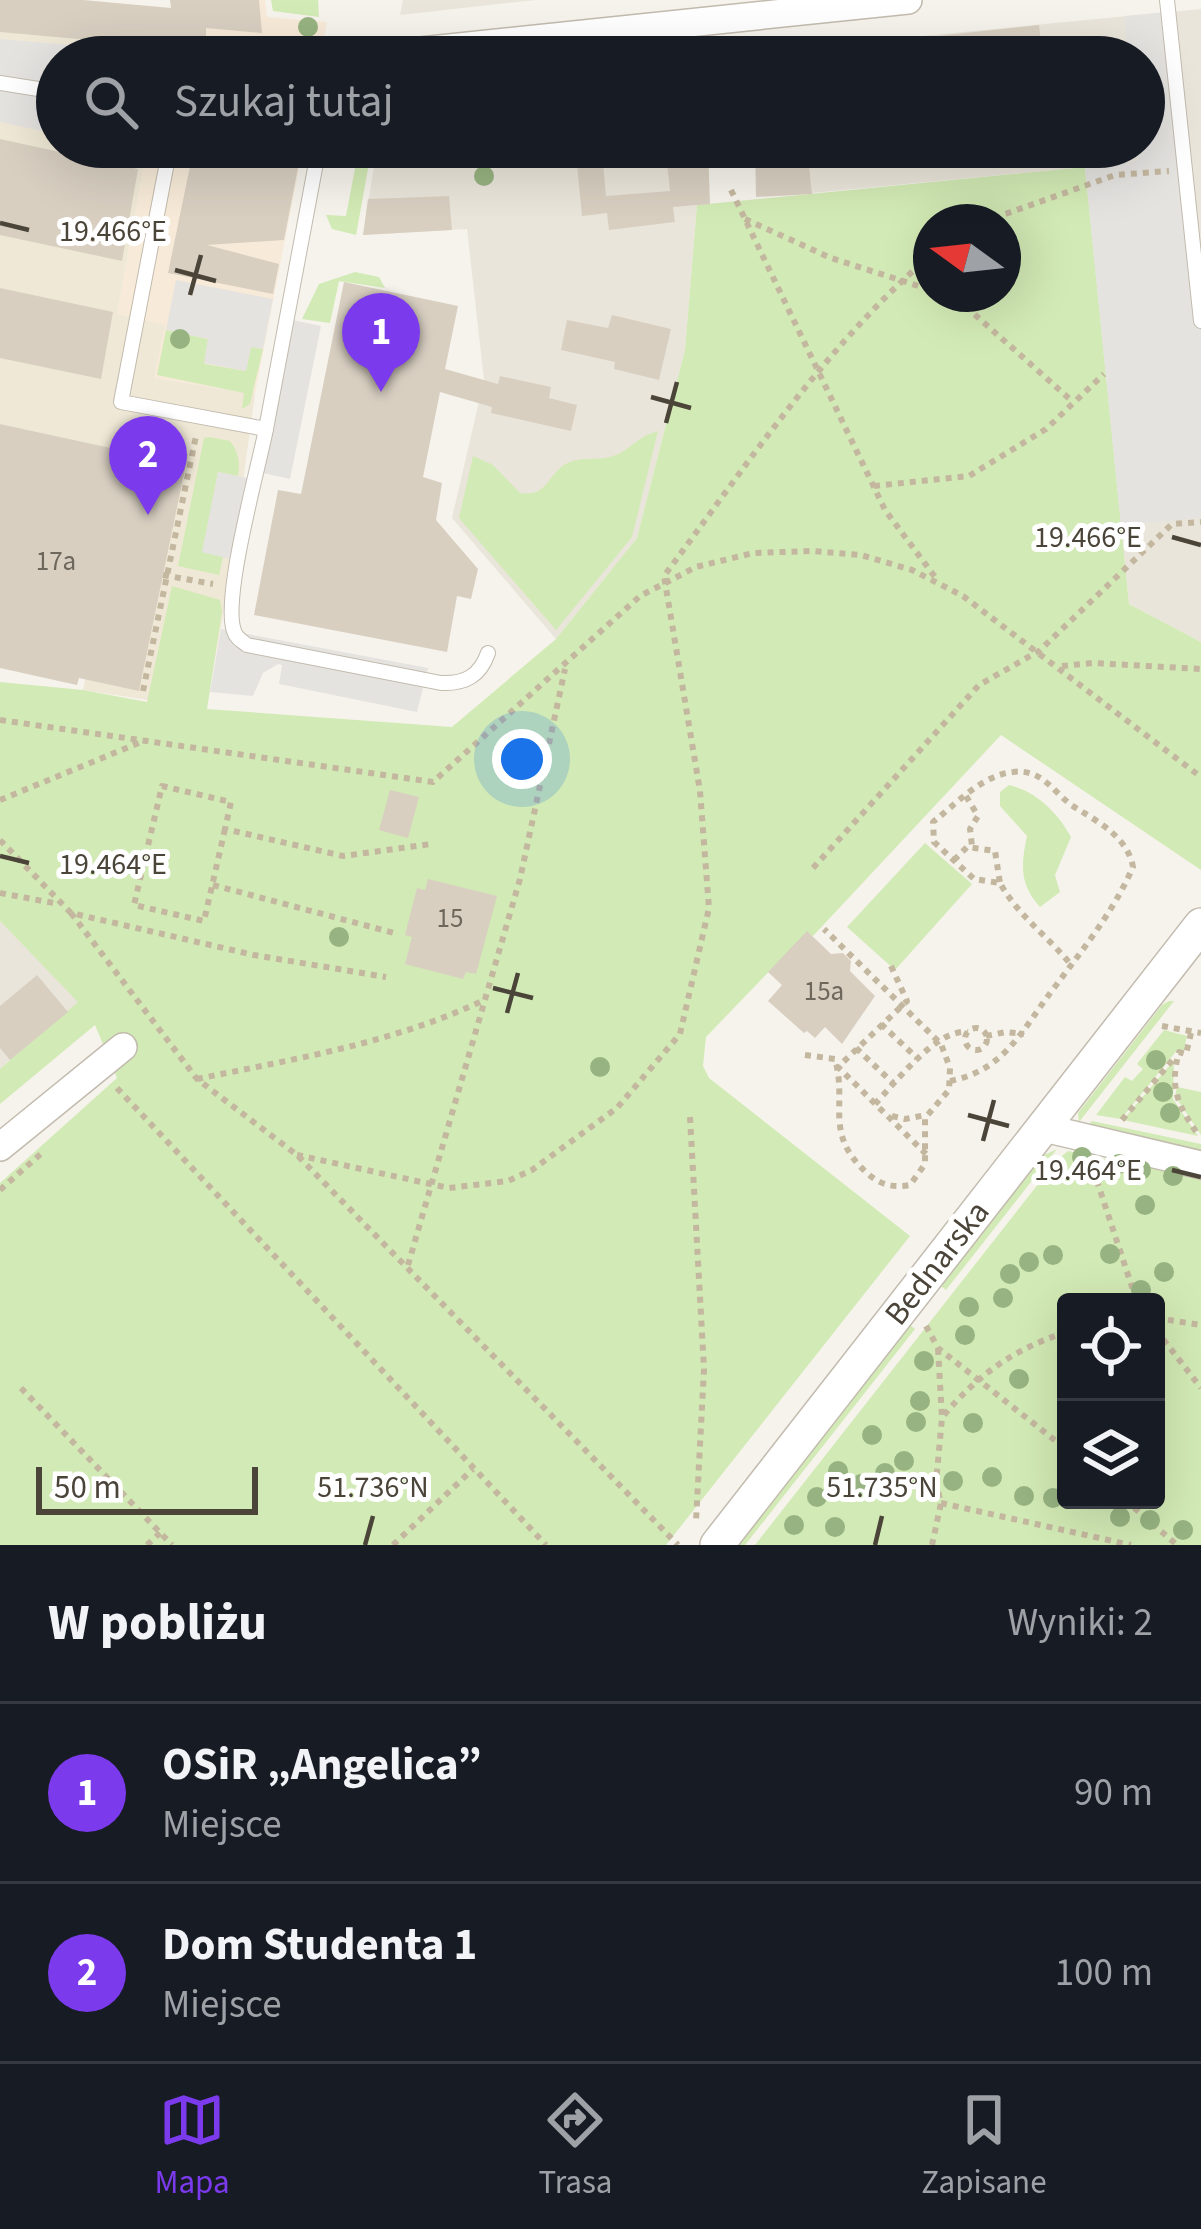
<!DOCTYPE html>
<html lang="pl">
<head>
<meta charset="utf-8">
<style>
	:root { --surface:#171b24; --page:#20242c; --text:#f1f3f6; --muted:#9ea1a6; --line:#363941; --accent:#7c3aed }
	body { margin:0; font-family:"Source Sans 3",sans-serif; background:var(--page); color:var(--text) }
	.controls { position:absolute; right:36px; bottom:36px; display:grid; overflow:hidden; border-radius:12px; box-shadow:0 12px 48px #0002 }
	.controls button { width:108px; height:108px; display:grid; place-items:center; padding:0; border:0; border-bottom:3px solid var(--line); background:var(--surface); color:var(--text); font:60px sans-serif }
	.compass { position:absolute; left:913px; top:204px; width:108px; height:108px; border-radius:50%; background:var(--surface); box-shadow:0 12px 48px #0002; rotate:285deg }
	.scale { position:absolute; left:36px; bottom:30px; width:222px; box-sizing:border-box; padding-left:12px; border:6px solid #4b4439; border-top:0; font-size:33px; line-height:42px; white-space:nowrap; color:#4b4439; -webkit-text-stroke:9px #fff; paint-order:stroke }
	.you { position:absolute; left:522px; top:759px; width:42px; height:42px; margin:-30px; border:9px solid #fff; border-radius:50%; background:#1a73e8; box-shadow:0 0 0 18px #1a73e833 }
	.badge { display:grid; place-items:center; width:78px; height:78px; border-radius:50%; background:var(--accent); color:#fff; font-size:39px; font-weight:700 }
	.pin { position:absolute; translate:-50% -99px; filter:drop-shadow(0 3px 6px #0008) }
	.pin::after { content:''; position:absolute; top:63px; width:42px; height:36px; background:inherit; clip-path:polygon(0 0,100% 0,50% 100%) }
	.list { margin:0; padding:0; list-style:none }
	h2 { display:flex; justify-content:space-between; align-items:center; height:156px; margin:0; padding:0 48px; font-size:51px }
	h2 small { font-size:39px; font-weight:400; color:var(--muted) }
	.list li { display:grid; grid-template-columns:78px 1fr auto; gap:36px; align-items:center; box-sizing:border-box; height:180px; padding:0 48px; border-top:3px solid var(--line) }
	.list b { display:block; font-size:45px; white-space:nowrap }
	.list p { margin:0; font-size:39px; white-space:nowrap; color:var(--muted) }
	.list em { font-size:39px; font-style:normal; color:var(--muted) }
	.icon { flex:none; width:66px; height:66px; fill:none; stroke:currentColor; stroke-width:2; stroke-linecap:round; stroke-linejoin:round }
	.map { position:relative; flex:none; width:1201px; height:1545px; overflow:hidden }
	.search { position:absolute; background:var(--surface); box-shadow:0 12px 48px #0002; left:36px; right:36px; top:36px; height:132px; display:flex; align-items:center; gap:30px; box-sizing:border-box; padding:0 42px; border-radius:66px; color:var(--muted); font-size:45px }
	.sheet { height:516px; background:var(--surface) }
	nav { display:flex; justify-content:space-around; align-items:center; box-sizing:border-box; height:168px; border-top:3px solid var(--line); background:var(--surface); font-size:33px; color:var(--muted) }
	nav a { display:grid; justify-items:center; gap:6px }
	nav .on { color:var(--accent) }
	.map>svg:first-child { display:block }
	.residential { fill:#eae5da }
	.commercial { fill:#f7ead8 }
	.education { fill:#efe8d6 }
	.green { fill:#d2eab5; fill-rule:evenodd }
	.parking { fill:#e5e3e0 }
	.building { fill:#d8cfc1 }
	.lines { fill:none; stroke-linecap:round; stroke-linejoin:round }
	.service-casing { stroke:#c2bbae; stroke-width:16 }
	.minor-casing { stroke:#c2bbae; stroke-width:30 }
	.tertiary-casing { stroke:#c2bbae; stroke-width:36 }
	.path { stroke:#c4b79f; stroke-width:6; stroke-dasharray:6 6; stroke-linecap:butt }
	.service { stroke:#fff; stroke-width:14 }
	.minor { stroke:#fff; stroke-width:27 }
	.tertiary { stroke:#fff; stroke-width:33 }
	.tree { fill:#97b381 }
	.ticks { fill:none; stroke:#4b4439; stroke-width:4.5 }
	.labels { text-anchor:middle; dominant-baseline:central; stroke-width:10; stroke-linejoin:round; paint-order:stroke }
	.number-label { font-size:27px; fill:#6e675b }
	.street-label { font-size:33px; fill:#4b4439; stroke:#fff }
	.ticks-label { font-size:30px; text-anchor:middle; fill:#4b4439; stroke:#fff; stroke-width:10; stroke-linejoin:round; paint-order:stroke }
</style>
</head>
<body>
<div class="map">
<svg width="1201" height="1545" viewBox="0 0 1201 1545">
	<rect width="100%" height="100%" fill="#f6f3ec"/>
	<g class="residential">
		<polygon points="403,0 536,0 400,15"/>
		<polygon points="1201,9 1201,642 1129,604 1085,167 780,196 775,147 1144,147 1144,57 767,57 766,51"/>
		<polygon points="377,147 683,147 689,206 697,205 685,350 637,538 556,639 452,518 484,380 467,229 363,235"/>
		<polygon points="0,921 79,1002 0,1069"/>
	</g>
	<g class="commercial">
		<polygon points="192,0 265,0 267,17 327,22 320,57 187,57 190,49"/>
		<polygon points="147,147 303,147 255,394 153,378 117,314"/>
	</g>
	<polygon class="education" points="0,0 193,10 187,57 57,57 57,147 147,147 117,314 165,325 154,378 255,394 230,576 206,709 83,690 133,453 0,424"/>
	<g class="green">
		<polygon points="271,0 318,0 319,17 273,11"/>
		<polygon points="359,147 372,147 356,235 332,229 326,215 346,216"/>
		<path d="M1085 167 1129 604 1201 642V870L1001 735 813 936 807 932 706 1037 703 1066 709 1078 910 1236 666 1545H0V1183L117 1078 95 1025 0 1104V1069L78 1002 0 921V682L83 690 147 702 172 586 220 600 222 611 207 709 452 727 556 639 637 538 685 350 697 205ZM931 222H1003V294H931Z"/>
		<polygon points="355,272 379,277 385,288 339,281 330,323 302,319 319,284"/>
		<polygon points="166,330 208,339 205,364 246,371 251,346 263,349 250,404 242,409 244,393 157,375"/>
		<path d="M658 431 632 537 556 630 459 518 473 456 493 465 520 493C544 496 544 484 559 469 576 453 596 463 616 455 632 448 637 437 658 431Z"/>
		<path d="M209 437 230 441C239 453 240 462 238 476L218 472 203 552 223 557 219 575 178 566 204 438Z"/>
		<path d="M1009 785C1036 791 1058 813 1071 837L1055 875 1060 892 1040 907C1019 884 1021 864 1027 836L1000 806V792Z"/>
		<polygon points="925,843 972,884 895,970 847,927"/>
		<polygon points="1169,1001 1174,1001 1079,1122 1078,1113 1162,1005"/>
		<polygon points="1164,1030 1187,1036 1184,1050 1178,1049 1121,1119 1096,1115 1125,1077 1132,1081 1143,1069 1137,1064"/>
		<polygon points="1174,1060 1173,1099 1198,1136 1123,1120"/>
		<polygon points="1177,1087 1201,1092 1201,1135 1175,1096"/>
		<polygon points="1092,1121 1201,1144 1201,1151 1087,1127"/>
		<polygon points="1057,1149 946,1290 941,1286 1042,1156"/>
		<path d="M1068 1151 1201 1178V1545H755L1057 1160ZM1066 1302H1156V1500H1066Z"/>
		<polygon points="910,1325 915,1329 745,1545 737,1545"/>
	</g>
	<g class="parking">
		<polygon points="1168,12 1201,321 1201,518 1121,525 1085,167 1138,161 1136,147 1144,147 1144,57 1128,57 1124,16"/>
		<polygon points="0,39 175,54 175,57 57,57 57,134 0,122"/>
		<polygon points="176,280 273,299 263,349 251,347 246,371 204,363 208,339 166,330"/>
		<polygon points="288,319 321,326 290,479 258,472"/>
		<polygon points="218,472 256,480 239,561 202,552"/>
		<polygon points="221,629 428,668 417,712 279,684 282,665 278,664 263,673 253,696 210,692"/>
	</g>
	<g class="building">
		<polygon points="0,0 83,0 171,8 170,0 259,0 262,33 206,28 206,40 191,39 190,49 0,32"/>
		<polygon points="1039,25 1043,57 894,57 893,41"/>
		<polygon points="0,139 138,169 122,261 0,235"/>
		<polygon points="194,147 302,147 284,240 207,245 279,264 273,294 168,273"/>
		<polygon points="665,147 708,147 710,204 673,207 675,222 609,230 607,213 582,216 576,154 602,151 606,196 670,191"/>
		<polygon points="755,147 807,147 812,194 756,197"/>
		<polygon points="449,196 452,230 363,235 368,199"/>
		<polygon points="344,282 458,306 445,369 498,384 500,376 551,387 549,398 577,405 571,431 491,413 492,407 440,392 423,477 442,483 436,520 478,569 471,599 457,596 447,652 254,615 278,490 301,494"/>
		<polygon points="0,288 113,312 101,379 0,358"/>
		<polygon points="612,315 671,329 659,380 614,369 615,362 561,350 567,320 608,328"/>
		<polygon points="0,424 134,453 135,443 188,454 139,691 79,678 77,685 0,668"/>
		<polygon points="390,790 419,797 408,838 379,830"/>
		<polygon points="428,879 497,896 476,974 466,972 463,979 405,964 412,937 405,935 417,888 425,890"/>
		<polygon points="807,931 831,954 843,953 851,961 850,971 875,996 842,1044 825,1027 815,1038 807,1031 804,1033 768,1001 782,985 768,972"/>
		<polygon points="37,975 68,1012 10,1060 0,1048 0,1006"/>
	</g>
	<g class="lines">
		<defs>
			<g id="service">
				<polyline points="1167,0 1201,321"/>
				<polyline points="0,83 57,92"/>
				<polyline points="170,147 121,402 266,429 319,147"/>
				<path d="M266 429C258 470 222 598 234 631 236 638 242 641 247 645L441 683C465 684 480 676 488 653"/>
			</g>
			<g id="minor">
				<polyline points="392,54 908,0"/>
				<polyline points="1044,1128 1201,1165"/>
				<polyline points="0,1147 123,1047"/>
			</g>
			<polyline id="tertiary" points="717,1545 1201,925"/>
		</defs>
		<use href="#service" class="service-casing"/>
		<use href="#minor" class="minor-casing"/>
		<use href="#tertiary" class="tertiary-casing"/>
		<g class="path">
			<polyline points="731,190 885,510 938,581"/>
			<polyline points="745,219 831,258 931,290"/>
			<polyline points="983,222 1115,175 1169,171"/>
			<polyline points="946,294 954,296 1072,401"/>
			<polyline points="874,486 969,476 1046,429 1104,374"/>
			<polyline points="163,575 213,584"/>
			<polyline points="1062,666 1093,663 1201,669"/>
			<polyline points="143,691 196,436"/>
			<polyline points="0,720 433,782 640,596 696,567 753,553 812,551 861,555 912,570 963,596 1201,777"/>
			<polyline points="966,796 978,816 970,829 972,846"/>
			<polyline points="0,800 141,742"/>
			<polyline points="225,829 204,921 134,905 162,786 231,802 225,829 343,856 431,844"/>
			<polyline points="0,840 71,913 254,955 386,977"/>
			<polyline points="954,860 967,847 995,851 1000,883"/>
			<polyline points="813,868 979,685 1039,651 1172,524 1201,522"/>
			<polyline points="213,885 398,934"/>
			<polyline points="0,893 59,904"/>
			<polyline points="71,913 197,1079 297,1155 678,1545"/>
			<polyline points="891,966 907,1001 838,1067 926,1154"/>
			<polyline points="881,1024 917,1058"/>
			<polyline points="1162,1026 1201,1033"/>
			<circle cx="976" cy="1039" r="11"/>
			<path d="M1191 1033 1186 1054 1179 1052C1169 1088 1178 1106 1199 1136"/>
			<polyline points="986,1036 1006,1032 1024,1034"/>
			<polyline points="856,1048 893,1083"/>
			<path d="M805 1055 835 1059C848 1106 823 1133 867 1173 880 1185 893 1188 910 1185L925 1164V1118L949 1090 950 1068 941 1044 824 929"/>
			<path d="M197 1079C294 1059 394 1043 484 1000"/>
			<path d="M950 1081C1007 1070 1024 1026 1057 984 1086 945 1113 912 1133 867 1128 838 1099 822 1076 808 1054 795 1044 768 1013 772 982 775 956 804 933 822L934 842 974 879 1000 883C1019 917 1048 936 1072 966"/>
			<polyline points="117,1088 546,1545"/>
			<path d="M875 1104C896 1082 937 1028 968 1032"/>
			<polyline points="892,1116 905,1119 926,1115"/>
			<polyline points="690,1117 704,1369 696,1521"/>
			<polyline points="1122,1120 1175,1057"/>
			<path d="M297 1155 449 1188 508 1181 532 1170 617 1108 680 1034 709 908 700 791 664 576C747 465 825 346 931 255"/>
			<polyline points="1093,1169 1137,1302"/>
			<polyline points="0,1190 44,1151"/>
			<polyline points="408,1265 520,879 565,669"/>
			<polyline points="1156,1318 1201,1325"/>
			<polyline points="926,1326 938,1348 1066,1449"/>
			<polyline points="1156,1330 1201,1388"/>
			<polyline points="21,1388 172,1545"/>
			<path d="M944 1415C980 1373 1013 1350 1066 1332"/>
			<polyline points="1125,1500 1177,1545"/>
			<polyline points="941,1503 1131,1545"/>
			<polyline points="147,1545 160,1533"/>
			<polyline points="393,1545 473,1469"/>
			<polyline points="932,1545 941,1503 936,1483 942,1418 938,1348"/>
		</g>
		<use href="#service" class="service"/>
		<use href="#minor" class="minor"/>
		<use href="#tertiary" class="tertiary"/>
	</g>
	<g class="tree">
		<circle cx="308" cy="27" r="10"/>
		<circle cx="484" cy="176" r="10"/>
		<circle cx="180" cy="339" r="10"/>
		<circle cx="339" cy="937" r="10"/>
		<circle cx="1156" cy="1060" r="10"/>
		<circle cx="600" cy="1067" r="10"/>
		<circle cx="1163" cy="1092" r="10"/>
		<circle cx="1170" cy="1113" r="10"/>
		<circle cx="1082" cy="1157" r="10"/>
		<circle cx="1119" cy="1164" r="10"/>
		<circle cx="1141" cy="1170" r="10"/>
		<circle cx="1173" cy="1176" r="10"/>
		<circle cx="1145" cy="1205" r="10"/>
		<circle cx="1110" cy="1254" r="10"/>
		<circle cx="1053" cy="1255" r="10"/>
		<circle cx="1029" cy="1262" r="10"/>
		<circle cx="1164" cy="1272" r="10"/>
		<circle cx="1010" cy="1274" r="10"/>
		<circle cx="1141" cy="1290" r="10"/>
		<circle cx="1003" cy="1298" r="10"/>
		<circle cx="969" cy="1307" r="10"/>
		<circle cx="965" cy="1335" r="10"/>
		<circle cx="924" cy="1361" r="10"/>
		<circle cx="1019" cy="1379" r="10"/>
		<circle cx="920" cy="1401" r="10"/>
		<circle cx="916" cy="1422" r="10"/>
		<circle cx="973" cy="1423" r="10"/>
		<circle cx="872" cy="1435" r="10"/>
		<circle cx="904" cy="1461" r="10"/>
		<circle cx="838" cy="1471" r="10"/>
		<circle cx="885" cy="1473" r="10"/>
		<circle cx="992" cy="1477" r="10"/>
		<circle cx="953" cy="1481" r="10"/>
		<circle cx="861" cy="1484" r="10"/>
		<circle cx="1024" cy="1496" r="10"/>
		<circle cx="817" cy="1497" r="10"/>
		<circle cx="1053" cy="1498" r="10"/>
		<circle cx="1120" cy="1517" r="10"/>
		<circle cx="1150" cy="1520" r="10"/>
		<circle cx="794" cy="1525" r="10"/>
		<circle cx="835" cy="1527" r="10"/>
		<circle cx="1183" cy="1530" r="10"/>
	</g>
	<path class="ticks" d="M0 223 29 230M175 270 216 281M190 295 201 255M651 397 691 408M666 423 677 382M1172 537 1201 545M0 856 29 863M493 988 533 998M507 1013 518 973M968 1115 1009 1126M983 1141 994 1100M1172 1170 1201 1177M365 1545 373 1516M875 1545 882 1516"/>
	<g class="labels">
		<g class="number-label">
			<text x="56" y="561">17a</text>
			<text x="450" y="918">15</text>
			<text x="824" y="991">15a</text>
		</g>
		<g class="street-label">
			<text transform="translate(937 1263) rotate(-52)">Bednarska</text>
		</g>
	</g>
	<g class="ticks-label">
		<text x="113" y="241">19.466°E</text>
		<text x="1088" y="547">19.466°E</text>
		<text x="113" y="874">19.464°E</text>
		<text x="1088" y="1180">19.464°E</text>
		<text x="373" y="1497">51.736°N</text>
		<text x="882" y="1497">51.735°N</text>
	</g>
</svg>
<div class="controls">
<button><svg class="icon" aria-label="locate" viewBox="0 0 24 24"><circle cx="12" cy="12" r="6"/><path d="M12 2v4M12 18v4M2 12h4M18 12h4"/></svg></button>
<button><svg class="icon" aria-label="layers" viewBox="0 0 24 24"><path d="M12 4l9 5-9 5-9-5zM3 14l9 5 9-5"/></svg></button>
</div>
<svg class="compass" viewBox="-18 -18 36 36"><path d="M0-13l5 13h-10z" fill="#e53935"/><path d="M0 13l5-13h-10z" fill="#9ea1a6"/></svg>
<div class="scale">50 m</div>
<div class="you"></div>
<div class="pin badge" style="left:381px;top:392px">1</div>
<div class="pin badge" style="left:148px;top:515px">2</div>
<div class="search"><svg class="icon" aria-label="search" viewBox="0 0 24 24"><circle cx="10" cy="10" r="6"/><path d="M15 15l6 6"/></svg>Szukaj tutaj</div>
</div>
<section class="sheet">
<h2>W pobliżu<small>Wyniki: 2</small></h2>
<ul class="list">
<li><span class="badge">1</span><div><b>OSiR „Angelica”</b><p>Miejsce</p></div><em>90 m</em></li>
<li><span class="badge">2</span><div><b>Dom Studenta 1</b><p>Miejsce</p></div><em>100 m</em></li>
</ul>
</section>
<nav>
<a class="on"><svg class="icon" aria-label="map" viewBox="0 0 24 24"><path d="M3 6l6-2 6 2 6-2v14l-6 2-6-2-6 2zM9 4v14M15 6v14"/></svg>Mapa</a>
<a><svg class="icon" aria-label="directions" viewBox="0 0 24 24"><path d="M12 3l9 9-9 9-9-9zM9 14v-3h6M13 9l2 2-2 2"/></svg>Trasa</a>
<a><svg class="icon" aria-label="saved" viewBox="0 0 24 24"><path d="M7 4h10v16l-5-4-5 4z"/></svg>Zapisane</a>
</nav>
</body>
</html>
